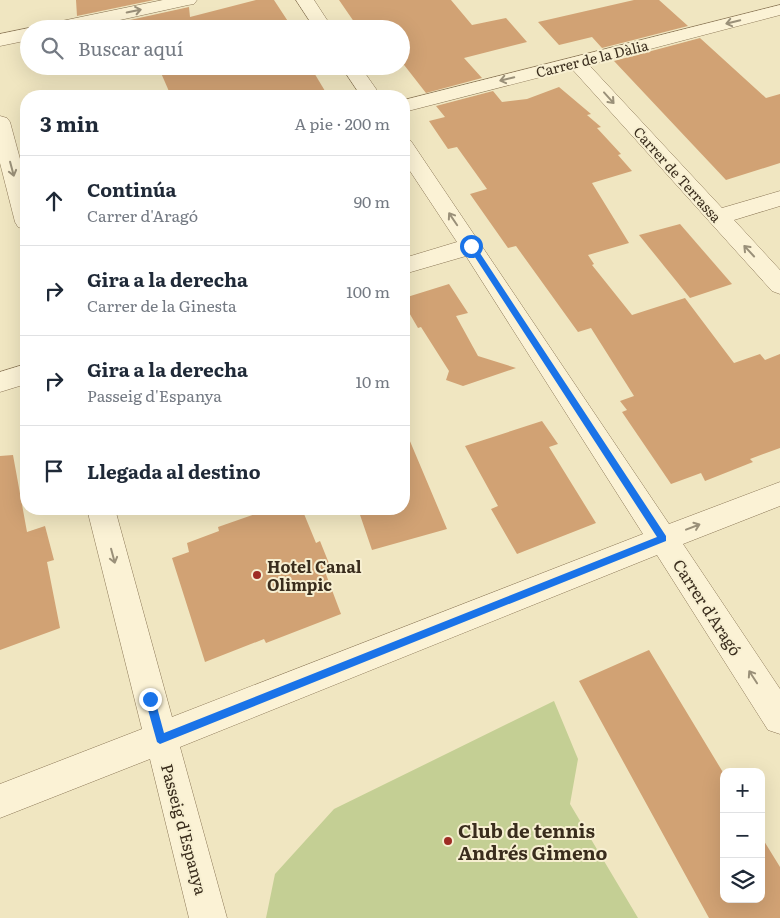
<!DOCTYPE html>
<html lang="es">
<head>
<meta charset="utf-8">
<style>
	:root { --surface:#fff; --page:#f6f6f7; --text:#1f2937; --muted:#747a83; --line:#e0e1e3 }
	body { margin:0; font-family:Literata,serif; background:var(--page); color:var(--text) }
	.controls { position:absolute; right:15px; bottom:15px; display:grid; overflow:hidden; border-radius:10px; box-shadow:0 5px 20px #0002 }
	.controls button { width:45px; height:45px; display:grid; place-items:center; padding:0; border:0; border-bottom:1px solid var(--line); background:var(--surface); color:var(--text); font:25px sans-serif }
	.stop { position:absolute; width:15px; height:15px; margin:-11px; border:4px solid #1a73e8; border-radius:50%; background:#fff }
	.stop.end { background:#1a73e8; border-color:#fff; box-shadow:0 1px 5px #0008 }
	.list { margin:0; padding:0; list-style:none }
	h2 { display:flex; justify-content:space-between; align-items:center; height:65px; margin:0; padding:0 20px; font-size:21px }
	h2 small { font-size:16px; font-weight:400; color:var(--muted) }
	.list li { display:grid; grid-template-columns:32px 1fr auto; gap:15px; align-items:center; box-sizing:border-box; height:90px; padding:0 20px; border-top:1px solid var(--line) }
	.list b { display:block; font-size:19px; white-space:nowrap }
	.list p { margin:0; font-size:16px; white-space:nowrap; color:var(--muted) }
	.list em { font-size:16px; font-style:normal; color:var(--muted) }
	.icon { flex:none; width:28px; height:28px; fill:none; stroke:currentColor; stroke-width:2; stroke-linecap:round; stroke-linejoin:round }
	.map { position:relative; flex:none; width:780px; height:918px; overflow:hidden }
	.search { position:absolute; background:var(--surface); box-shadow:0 5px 20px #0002; left:20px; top:20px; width:390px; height:55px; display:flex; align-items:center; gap:12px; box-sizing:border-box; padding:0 18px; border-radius:28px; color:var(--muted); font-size:19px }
	.panel { position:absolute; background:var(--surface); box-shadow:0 5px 20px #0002; left:20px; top:90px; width:390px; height:425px; border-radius:20px }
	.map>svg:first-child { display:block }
	.green { fill:#c4cf94 }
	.building { fill:#d1a274 }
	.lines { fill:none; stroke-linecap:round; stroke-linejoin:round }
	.minor-casing { stroke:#8b7757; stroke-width:1 }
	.minor { fill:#fbf2d5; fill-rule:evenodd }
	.oneway { stroke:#9a9079 }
	.route { fill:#1a73e8 }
	.poi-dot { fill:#9e2c24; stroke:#f7efd1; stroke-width:2 }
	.labels { text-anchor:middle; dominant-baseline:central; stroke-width:4; stroke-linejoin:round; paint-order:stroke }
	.far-street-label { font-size:14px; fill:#3a2d1d; stroke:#f7efd1 }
	.poi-label { font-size:16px; font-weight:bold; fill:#3a2d1d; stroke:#f7efd1; text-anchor:start }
	.street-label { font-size:16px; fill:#3a2d1d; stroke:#f7efd1 }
	.near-poi-label { font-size:19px; font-weight:bold; fill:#3a2d1d; stroke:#f7efd1; text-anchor:start }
</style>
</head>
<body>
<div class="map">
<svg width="780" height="918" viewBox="0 0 780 918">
	<rect width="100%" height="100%" fill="#f0e6c1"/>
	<polygon class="green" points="554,701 578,759 570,804 638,918 266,918 275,874 334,809"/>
	<g class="building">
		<polygon points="76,0 154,0 77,16"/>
		<polygon points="256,0 274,0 293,29 89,29 189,7 190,17"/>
		<polygon points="339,0 451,0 472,25 506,18 527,42 464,58 482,78 426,93 401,61 401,29 359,29"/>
		<polygon points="634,0 659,0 688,26 602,48 592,37 559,45 538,22"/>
		<polygon points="700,38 766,98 780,94 780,163 726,180 614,61"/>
		<polygon points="158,66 310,66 328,96 171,96"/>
		<polygon points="559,87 591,114 587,115 601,127 597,128 621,154 618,155 632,171 592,183 629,243 588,255 594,264 592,265 632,315 685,298 734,363 760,354 765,360 780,354 780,448 750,459 753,462 705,481 701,473 671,484 622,412 627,410 620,401 634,396 591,328 578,332 516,246 508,248 470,194 487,189 457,147 448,149 429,121 445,117 436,106 493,91 502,102 527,99"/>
		<polygon points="680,224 732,284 690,298 639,235"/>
		<polygon points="449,284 468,313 456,316 478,356 516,368 463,386 446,380 449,371 421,327 418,328 404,304 404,298"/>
		<polygon points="542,421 558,444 549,447 596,523 517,554 491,509 498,506 465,446"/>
		<polygon points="404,427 447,529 372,550 358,509 404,509"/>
		<polygon points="13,455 27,532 45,526 54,560 47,562 60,628 0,650 0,456"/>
		<polygon points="270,509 302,509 316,543 320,541 330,566 324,569 341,614 266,643 264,639 205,662 172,558 189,552 187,543 219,531 218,527"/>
		<polygon points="649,650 724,774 724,899 761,899 761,836 780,867 780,918 709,918 579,681"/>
	</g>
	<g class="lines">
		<defs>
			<g id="minor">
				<polygon points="163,0 197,0 194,4 188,5 79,29 43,29 46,25 52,23"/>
				<polygon points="296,0 314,0 333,29 315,29"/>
				<polygon points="780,5 780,15 589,65 722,208 780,191 780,206 734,220 780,270 780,294 772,291 572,69 404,112 404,100"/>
				<polygon points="29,28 29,40 0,46 0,34"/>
				<polygon points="341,66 360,66 381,96 361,96"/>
				<polygon points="0,116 7,118 10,122 26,181 26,230 18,227 15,222 0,163"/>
				<polygon points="404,140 411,141 669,524 780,482 780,506 683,544 780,689 780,734 768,730 657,555 180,747 227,918 189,918 150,759 0,818 0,784 142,729 87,509 115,509 172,717 643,534 466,256 404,274 404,258 457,242 404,162"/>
				<polygon points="26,364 26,384 0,392 0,372"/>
			</g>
		</defs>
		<use href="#minor" class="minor-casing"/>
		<use href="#minor" class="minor"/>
	</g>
	<defs><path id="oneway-shaft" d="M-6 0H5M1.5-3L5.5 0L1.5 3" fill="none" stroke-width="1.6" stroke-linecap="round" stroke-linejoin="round" transform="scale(1.25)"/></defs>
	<g class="oneway">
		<use href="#oneway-shaft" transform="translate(134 11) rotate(-12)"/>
		<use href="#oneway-shaft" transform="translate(733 22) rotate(166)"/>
		<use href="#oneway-shaft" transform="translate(507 79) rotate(166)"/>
		<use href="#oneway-shaft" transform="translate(609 98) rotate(48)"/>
		<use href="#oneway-shaft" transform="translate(12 169) rotate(75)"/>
		<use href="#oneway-shaft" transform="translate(453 219) rotate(-124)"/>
		<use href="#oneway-shaft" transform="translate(749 251) rotate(-133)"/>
		<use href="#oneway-shaft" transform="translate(693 527) rotate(-21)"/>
		<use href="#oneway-shaft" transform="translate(113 556) rotate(75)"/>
		<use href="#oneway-shaft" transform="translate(753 677) rotate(-123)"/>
	</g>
	<polygon class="route" points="469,244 474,244 666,536 666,541 160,744 157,742 145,699 147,696 154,696 164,733 657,537 469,248"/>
	<g class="poi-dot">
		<circle cx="257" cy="575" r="5"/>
		<circle cx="448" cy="841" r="5"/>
	</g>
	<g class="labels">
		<g class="far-street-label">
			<text transform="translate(592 58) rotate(-14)">Carrer de la Dàlia</text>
			<text transform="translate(678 174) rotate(48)">Carrer de Terrassa</text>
		</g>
		<g class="poi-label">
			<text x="267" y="566">Hotel Canal<tspan x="267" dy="18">Olimpic</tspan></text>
		</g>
		<g class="street-label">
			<text transform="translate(708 607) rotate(57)">Carrer d'Aragó</text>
			<text transform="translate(185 829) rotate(75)">Passeig d'Espanya</text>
		</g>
		<g class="near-poi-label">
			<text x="458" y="830">Club de tennis<tspan x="458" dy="22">Andrés Gimeno</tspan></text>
		</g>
	</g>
</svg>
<div class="controls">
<button>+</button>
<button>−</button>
<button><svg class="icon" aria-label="layers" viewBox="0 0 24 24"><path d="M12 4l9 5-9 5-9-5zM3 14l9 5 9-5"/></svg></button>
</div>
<div class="stop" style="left:471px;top:246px"></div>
<div class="stop end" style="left:150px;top:699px"></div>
<div class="search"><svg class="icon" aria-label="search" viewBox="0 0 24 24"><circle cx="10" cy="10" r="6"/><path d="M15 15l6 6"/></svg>Buscar aquí</div>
<section class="panel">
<h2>3 min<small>A pie · 200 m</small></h2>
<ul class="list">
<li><svg class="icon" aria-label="ahead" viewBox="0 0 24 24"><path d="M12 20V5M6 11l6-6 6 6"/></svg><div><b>Continúa</b><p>Carrer d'Aragó</p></div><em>90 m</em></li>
<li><svg class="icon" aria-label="right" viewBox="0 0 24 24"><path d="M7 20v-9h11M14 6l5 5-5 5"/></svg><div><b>Gira a la derecha</b><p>Carrer de la Ginesta</p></div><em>100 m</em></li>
<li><svg class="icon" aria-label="right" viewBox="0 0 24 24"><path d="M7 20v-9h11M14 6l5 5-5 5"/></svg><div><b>Gira a la derecha</b><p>Passeig d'Espanya</p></div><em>10 m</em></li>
<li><svg class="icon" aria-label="arrive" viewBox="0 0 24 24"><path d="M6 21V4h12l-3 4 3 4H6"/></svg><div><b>Llegada al destino</b></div></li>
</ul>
</section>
</div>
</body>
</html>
